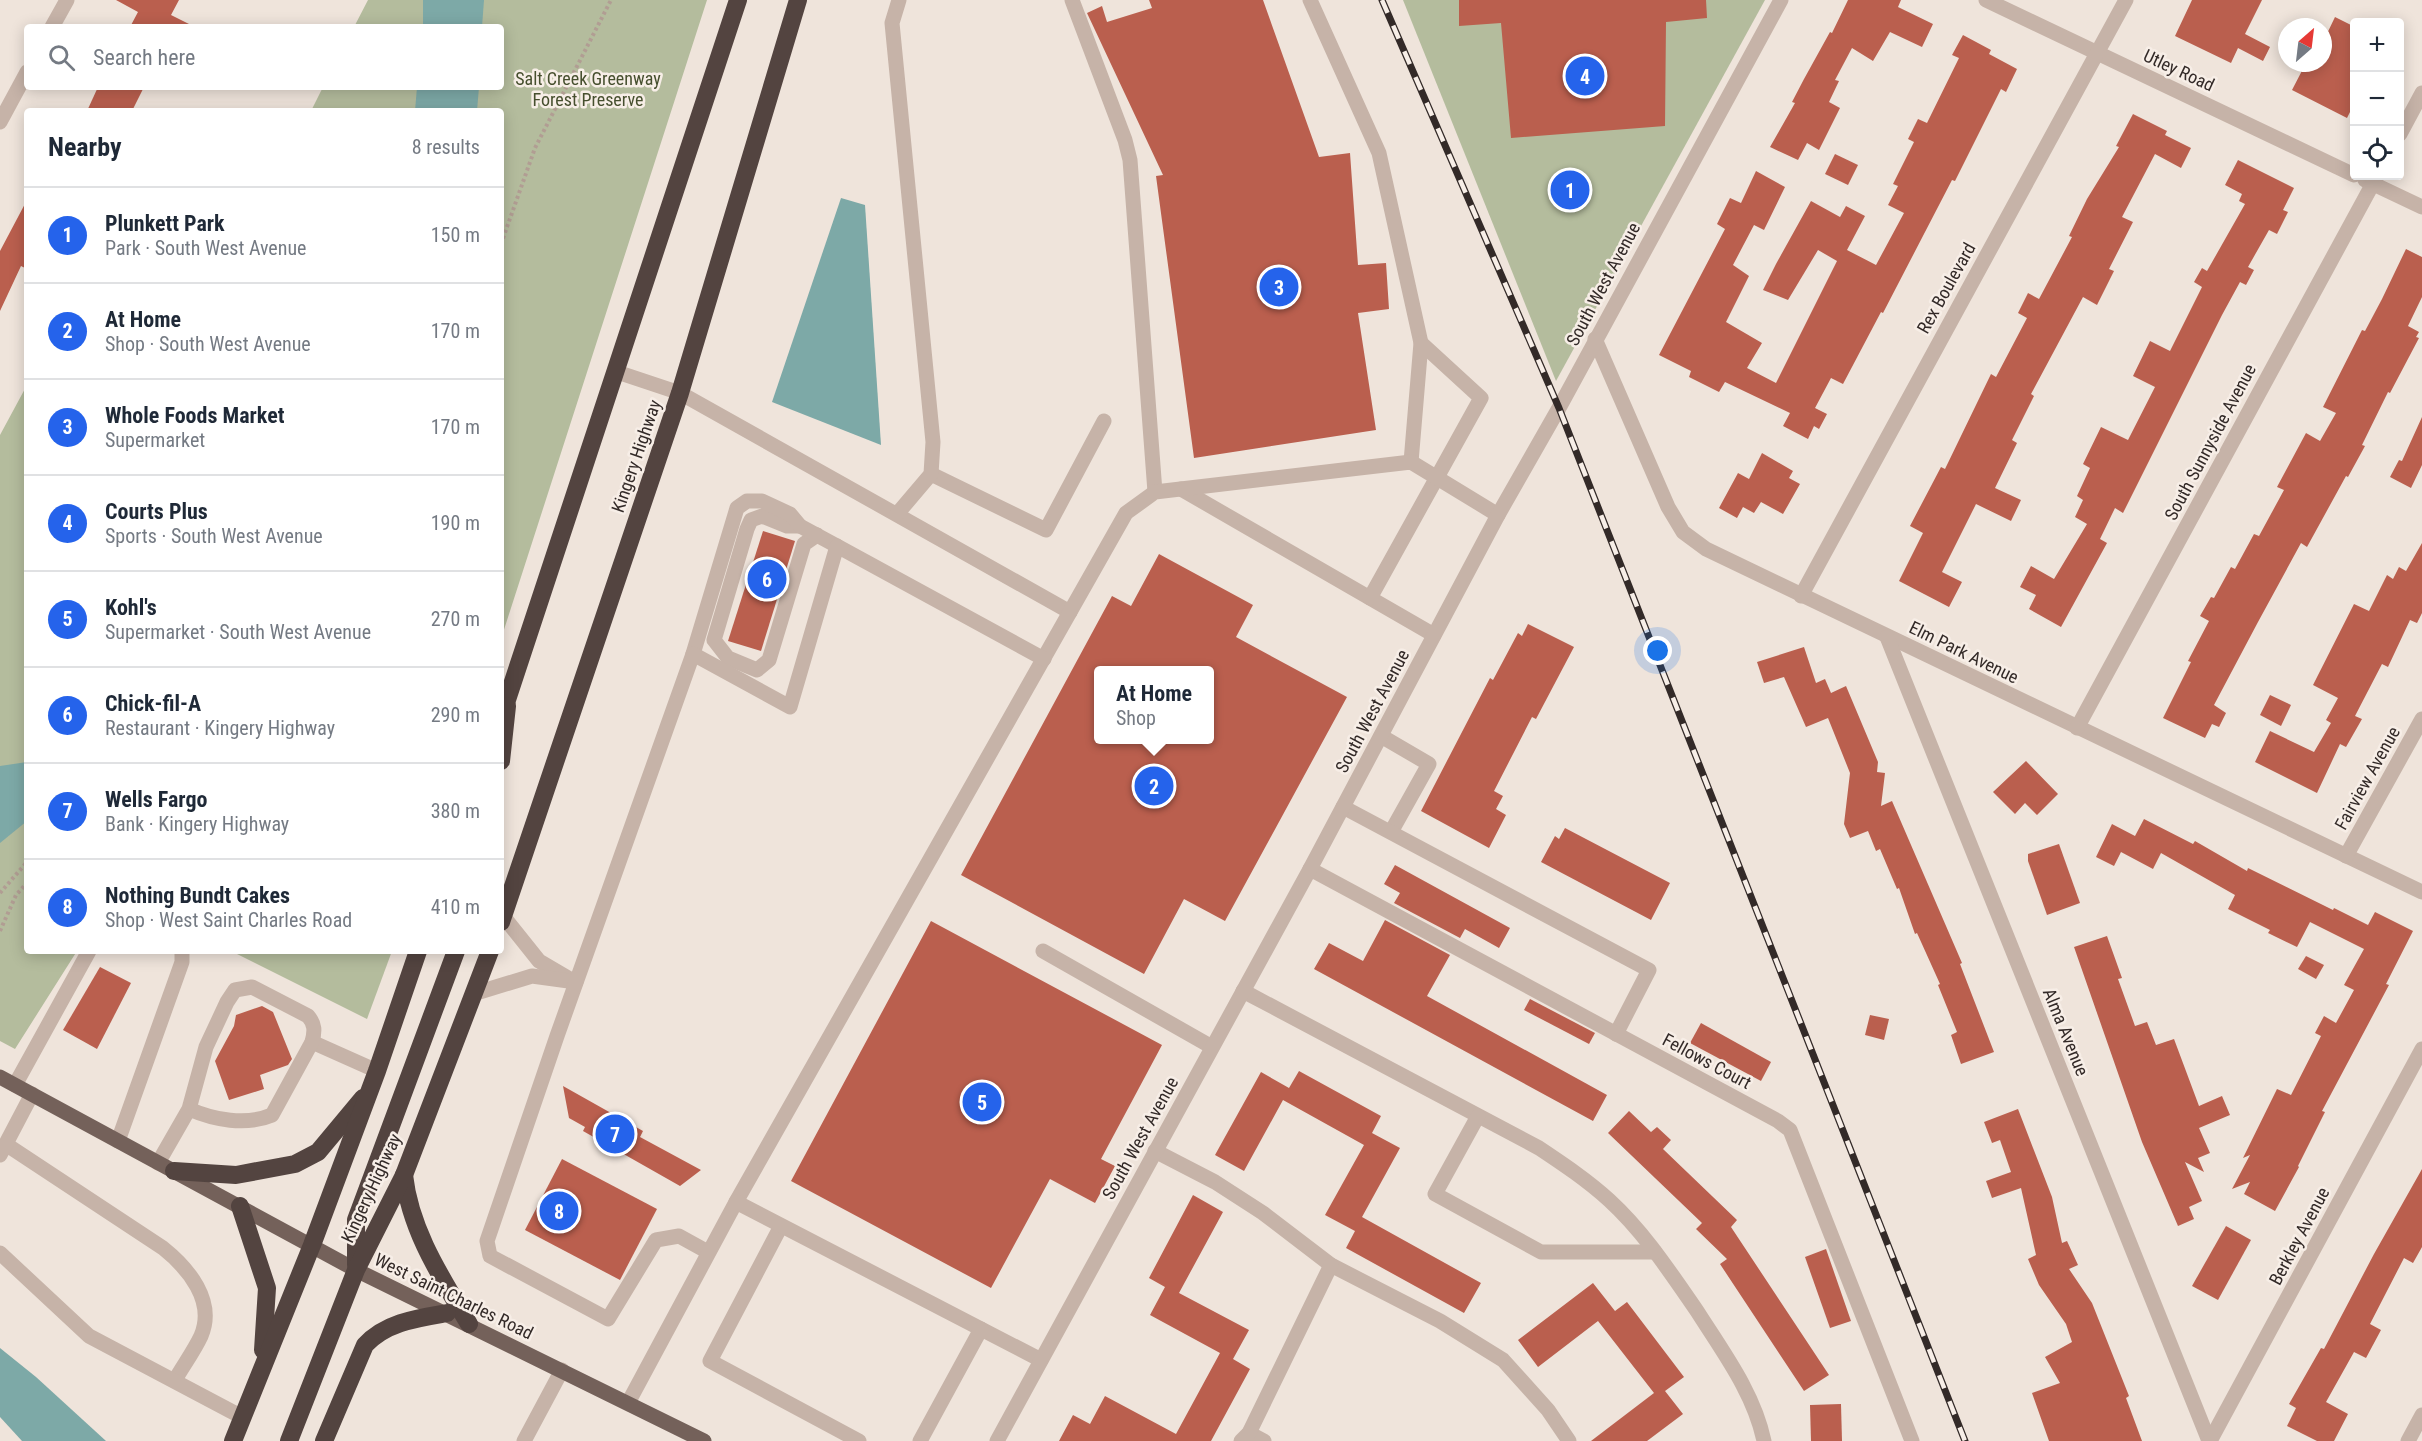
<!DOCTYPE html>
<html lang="en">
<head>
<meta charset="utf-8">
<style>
	:root { --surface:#fff; --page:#f2f2f3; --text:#1f2937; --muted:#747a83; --line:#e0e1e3; --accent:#2563eb }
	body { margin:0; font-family:"Roboto Condensed",sans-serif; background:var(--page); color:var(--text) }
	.controls { position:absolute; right:18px; top:18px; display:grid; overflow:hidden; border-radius:6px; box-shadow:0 3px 15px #0003 }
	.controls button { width:54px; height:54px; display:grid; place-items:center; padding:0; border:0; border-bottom:2px solid var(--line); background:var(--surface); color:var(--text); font:30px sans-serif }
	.compass { position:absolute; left:2278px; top:18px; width:54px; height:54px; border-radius:50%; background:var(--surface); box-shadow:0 3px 15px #0003; rotate:28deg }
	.you { position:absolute; left:1658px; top:651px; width:21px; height:21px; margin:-15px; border:4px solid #fff; border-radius:50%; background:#1a73e8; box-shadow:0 0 0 9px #1a73e833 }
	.badge { display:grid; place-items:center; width:39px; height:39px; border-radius:50%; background:var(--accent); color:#fff; font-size:20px; font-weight:700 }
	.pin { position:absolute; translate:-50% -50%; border:3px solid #fff; box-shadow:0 2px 6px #0006 }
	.popup { position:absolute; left:1094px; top:666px; width:120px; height:78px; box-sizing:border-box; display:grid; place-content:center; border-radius:6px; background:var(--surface); filter:drop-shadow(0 2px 4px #0005); font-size:20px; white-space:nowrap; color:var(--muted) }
	.popup b { font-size:22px; color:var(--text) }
	.popup::after { content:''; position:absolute; left:50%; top:100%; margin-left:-12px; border:12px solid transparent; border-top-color:var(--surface) }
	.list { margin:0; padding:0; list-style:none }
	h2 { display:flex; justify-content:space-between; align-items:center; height:78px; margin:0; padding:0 24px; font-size:26px }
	h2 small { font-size:20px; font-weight:400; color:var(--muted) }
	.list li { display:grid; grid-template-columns:39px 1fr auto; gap:18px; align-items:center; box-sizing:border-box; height:96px; padding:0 24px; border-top:2px solid var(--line) }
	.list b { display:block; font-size:22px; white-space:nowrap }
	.list p { margin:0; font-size:20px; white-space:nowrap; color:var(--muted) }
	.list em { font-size:20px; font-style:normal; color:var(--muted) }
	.icon { flex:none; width:33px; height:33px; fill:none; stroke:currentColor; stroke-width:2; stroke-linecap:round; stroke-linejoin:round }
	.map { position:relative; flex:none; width:2422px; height:1441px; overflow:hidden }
	.search { position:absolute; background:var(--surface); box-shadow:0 3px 15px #0003; left:24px; top:24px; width:480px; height:66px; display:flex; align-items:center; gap:15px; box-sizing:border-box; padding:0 21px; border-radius:6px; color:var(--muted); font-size:22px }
	.panel { position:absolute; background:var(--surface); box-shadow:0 3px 15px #0003; left:24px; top:108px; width:480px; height:846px; border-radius:6px }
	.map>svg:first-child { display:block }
	.green { fill:#b4bc9d }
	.water { fill:#7da9a7 }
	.building { fill:#ba5f4e; fill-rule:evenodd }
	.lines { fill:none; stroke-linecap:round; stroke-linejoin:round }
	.path { stroke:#b19d93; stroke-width:4; stroke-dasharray:3 3; stroke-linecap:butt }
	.minor { stroke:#c6b3a8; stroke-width:15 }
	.major { stroke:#74615a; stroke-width:15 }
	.highway { stroke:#534440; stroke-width:18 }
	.rail-casing { stroke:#332a28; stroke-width:7 }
	.rail { stroke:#f7eee7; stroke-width:4.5; stroke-dasharray:14; stroke-linecap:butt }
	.labels { text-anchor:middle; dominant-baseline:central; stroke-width:5; stroke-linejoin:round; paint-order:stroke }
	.street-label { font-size:18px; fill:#332a28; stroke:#f7eee7 }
	.park-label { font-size:18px; fill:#464f2e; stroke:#f7eee7 }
</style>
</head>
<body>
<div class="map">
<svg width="2422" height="1441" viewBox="0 0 2422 1441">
	<rect width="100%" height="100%" fill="#efe4db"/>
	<g class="green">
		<polygon points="368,0 707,0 501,639 501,111 311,111 323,87 501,87 501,27 354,27"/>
		<polygon points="1403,0 1765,0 1556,381"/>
		<polygon points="27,385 27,951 77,951 15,1049 0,1041 0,435"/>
		<polygon points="231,951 392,951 367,1019"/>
	</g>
	<g class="water">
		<polygon points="423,0 484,0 482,27 423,27"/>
		<polygon points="417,87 479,87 477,111 415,111"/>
		<polygon points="841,198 865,205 881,445 772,402"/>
		<polygon points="27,762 27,821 0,843 0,766"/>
		<polygon points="0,1348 36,1377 106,1441 22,1441 0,1417"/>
	</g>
	<g class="building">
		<polygon points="116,0 179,0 171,15 195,27 130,27 138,12"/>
		<polygon points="1149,0 1263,0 1319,157 1350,153 1358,265 1386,263 1389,309 1358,313 1376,430 1194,458 1156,176 1163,175 1087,13 1102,6 1107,22 1152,8"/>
		<polygon points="1459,0 1706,0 1707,18 1666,22 1665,126 1511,138 1501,23 1459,26"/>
		<polygon points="1848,0 1901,0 1898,7 1933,24 1922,47 1890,32 1873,61 1852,48 1835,80 1839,81 1829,102 1840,108 1819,150 1807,143 1798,160 1770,147 1795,103 1792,102 1804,79 1830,32 1832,33"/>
		<polygon points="2192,0 2262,0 2245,34 2270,47 2263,61 2238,48 2231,63 2175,36"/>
		<polygon points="2335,17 2355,27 2355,102 2347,118 2292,90 2306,63 2323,63 2323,42"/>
		<polygon points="1963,35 1991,50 1989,54 2017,69 2006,92 2001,89 1955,181 1952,180 1883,313 1881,312 1843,384 1831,378 1815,408 1827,414 1819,429 1814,426 1808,439 1783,426 1790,413 1725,382 1719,392 1689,377 1691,371 1659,355 1725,229 1717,224 1730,198 1741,203 1756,171 1785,187 1764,230 1754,225 1733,265 1749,276 1726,322 1762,343 1747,368 1776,383 1837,261 1818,250 1788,300 1763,290 1776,264 1811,201 1840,217 1846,206 1865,216 1847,250 1876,265 1904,213 1888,205 1898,186 1893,184 1914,142 1908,139 1918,119 1927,123 1959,58 1952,55"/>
		<polygon points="98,87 144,87 132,111 87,111"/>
		<polygon points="2133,114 2167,131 2165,135 2191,148 2181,168 2155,154 2122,217 2133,222 2109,269 2114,271 2097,305 2083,297 2031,394 2034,396 2012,440 2017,443 1995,488 2021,500 2011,521 1976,504 1942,572 1962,582 1949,607 1899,581 1923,533 1910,526 1941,467 1945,469 1991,374 1996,377 2027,318 2018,313 2028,293 2039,299 2072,237 2069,236 2087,199 2119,147 2116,146"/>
		<polygon points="1835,154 1858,165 1848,185 1825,174"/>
		<polygon points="2238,160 2294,188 2283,210 2288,212 2277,234 2269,230 2248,267 2254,270 2246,285 2240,282 2222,315 2123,513 2115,508 2100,539 2107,543 2061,627 2029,609 2036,595 2020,587 2031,566 2054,579 2087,524 2075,517 2083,500 2077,496 2090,468 2083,464 2101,427 2128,440 2155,387 2133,376 2150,341 2170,351 2202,287 2194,282 2202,268 2207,271 2245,204 2239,201 2242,194 2225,185"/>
		<polygon points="27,200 27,269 21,266 0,311 0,251"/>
		<polygon points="2406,249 2422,257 2422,297 2408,326 2419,332 2416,337 2419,338 2390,393 2388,392 2362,445 2365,446 2348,477 2346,476 2307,547 2301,543 2258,622 2214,705 2226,713 2219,727 2212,724 2205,738 2163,718 2191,662 2188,661 2209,621 2200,616 2211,597 2214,598 2231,567 2235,569 2254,534 2259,536 2284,490 2277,487 2306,433 2320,441 2336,413 2323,407 2362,330 2365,331 2382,299"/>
		<polygon points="2422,417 2422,465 2411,488 2390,477 2399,460 2402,461"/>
		<polygon points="1762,453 1793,471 1789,478 1800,484 1783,514 1761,502 1754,513 1743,507 1737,518 1719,508 1738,473 1749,479"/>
		<polygon points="763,531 795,541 761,651 728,641"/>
		<polygon points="2422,543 2422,613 2417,623 2410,620 2388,667 2382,664 2355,716 2362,719 2346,747 2340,744 2317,793 2255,762 2270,731 2314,752 2331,723 2326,720 2338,698 2313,685 2354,604 2369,611 2387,575 2393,579 2399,567 2406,571"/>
		<path d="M1159 554 1253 605 1236 637 1347 697 1225 921 1184 899 1144 974 961 875 1112 596 1131 606ZM1098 670H1209V740H1098Z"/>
		<polygon points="1528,624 1574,647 1536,719 1532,717 1494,791 1503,796 1496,809 1506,815 1489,848 1421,811 1490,678 1493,680 1518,633 1522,636"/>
		<polygon points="1804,647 1816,683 1825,679 1831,693 1846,686 1878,762 1877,772 1885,773 1881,806 1892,801 1962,963 1960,964 1994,1052 1961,1064 1951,1035 1957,1032 1938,985 1940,984 1917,933 1915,934 1899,888 1897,889 1880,849 1876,851 1868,831 1850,838 1844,824 1850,773 1828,718 1806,727 1784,677 1764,683 1757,662"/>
		<polygon points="2270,695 2291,705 2281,726 2260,715"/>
		<polygon points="2026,761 2058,794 2037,815 2025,803 2015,814 1993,792"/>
		<polygon points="2144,819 2193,844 2195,841 2247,871 2248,868 2333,910 2334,908 2368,925 2375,912 2413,931 2386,984 2389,985 2322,1111 2325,1112 2298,1166 2299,1167 2275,1211 2244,1194 2250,1182 2232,1189 2250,1155 2243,1158 2277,1089 2291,1095 2321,1036 2315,1033 2324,1016 2336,1023 2354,990 2344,985 2364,949 2310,922 2297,947 2268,933 2270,930 2228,909 2235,895 2161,853 2153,869 2121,852 2114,866 2096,857 2112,824 2135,836"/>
		<polygon points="1565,828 1670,883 1651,920 1541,862 1555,836 1559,839"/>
		<polygon points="2059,844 2080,903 2047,915 2028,861 2028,854"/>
		<polygon points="1395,865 1510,928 1499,948 1465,929 1460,938 1394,903 1400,893 1384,884"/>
		<polygon points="1385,920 1450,955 1427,996 1607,1095 1593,1121 1314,969 1329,943 1363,961"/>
		<polygon points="931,921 1162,1045 1101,1159 1115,1166 1095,1203 1050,1179 991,1288 791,1181"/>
		<polygon points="2107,936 2122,978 2118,979 2135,1026 2147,1022 2156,1045 2174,1039 2199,1106 2222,1096 2230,1115 2199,1128 2210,1153 2198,1158 2204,1172 2185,1162 2202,1201 2189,1207 2194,1219 2178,1226 2142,1142 2074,947"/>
		<polygon points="2306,956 2324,965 2316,979 2298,969"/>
		<polygon points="100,967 131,983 97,1049 63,1030"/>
		<polygon points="1530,999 1595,1033 1589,1044 1524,1010"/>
		<polygon points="262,1006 273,1012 292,1059 288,1065 260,1075 264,1089 229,1100 215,1061 234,1026 236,1015"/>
		<polygon points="1870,1015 1889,1019 1884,1040 1865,1035"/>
		<polygon points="1701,1023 1771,1062 1761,1081 1690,1043"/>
		<polygon points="1299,1071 1381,1116 1372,1133 1400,1148 1362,1217 1481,1283 1464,1313 1346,1248 1355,1231 1325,1215 1364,1145 1283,1100 1244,1171 1215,1155 1261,1072 1289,1088"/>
		<polygon points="563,1086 643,1131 640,1137 701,1170 680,1186 583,1131 585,1127 569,1118"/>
		<polygon points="2018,1109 2052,1197 2062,1243 2067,1241 2078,1265 2069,1269 2092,1303 2129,1396 2126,1398 2142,1441 2049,1441 2032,1393 2060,1383 2045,1357 2072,1342 2066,1324 2039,1285 2028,1259 2036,1255 2021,1188 1992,1198 1986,1181 2011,1172 2000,1140 1992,1143 1984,1122"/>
		<polygon points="1629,1111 1651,1132 1657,1127 1671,1140 1663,1149 1737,1220 1731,1227 1829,1375 1804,1391 1720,1264 1727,1259 1696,1229 1702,1223 1608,1133"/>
		<polygon points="562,1159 657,1209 620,1280 525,1230"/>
		<polygon points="2422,1169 2422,1247 2413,1263 2404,1258 2370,1324 2381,1330 2366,1358 2354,1352 2326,1402 2348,1414 2334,1441 2317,1441 2287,1426 2296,1408 2289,1404 2321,1348 2324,1349 2374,1254"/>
		<polygon points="1193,1195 1223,1212 1179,1293 1249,1330 1233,1359 1250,1369 1211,1441 1059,1441 1073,1415 1090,1424 1105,1396 1176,1434 1220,1353 1150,1315 1165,1287 1149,1278"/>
		<polygon points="2226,1226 2251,1240 2218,1300 2192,1286"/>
		<polygon points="1826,1249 1851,1321 1830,1328 1805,1257"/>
		<polygon points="1593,1283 1615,1311 1627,1302 1684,1377 1665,1391 1683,1414 1647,1441 1591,1441 1654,1393 1598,1321 1538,1367 1518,1340"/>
		<polygon points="1841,1404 1842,1441 1811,1441 1810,1405"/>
	</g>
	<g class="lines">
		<g class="path">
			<polyline points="501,244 535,148 611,0"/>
			<polyline points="0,893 27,862"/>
			<polyline points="0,931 16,895 27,883"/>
		</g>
		<g class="minor">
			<polyline points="1072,0 1125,140 1130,160 1155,492"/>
			<polyline points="1310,0 1379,153 1421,343 1411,462"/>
			<polyline points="1986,0 2354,175"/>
			<polyline points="52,27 67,0"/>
			<polyline points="0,122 27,72"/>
			<polyline points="2400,134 2422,93"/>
			<polyline points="2365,180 2422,207"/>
			<polyline points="1595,339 1668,507 1683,532 1706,549 2422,892"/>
			<polyline points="617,372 680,393 1070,612"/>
			<polyline points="931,474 1046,530 1104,421"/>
			<polyline points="1181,489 1434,635"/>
			<polyline points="897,514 931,474 933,442 892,23 899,0"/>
			<polyline points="800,526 787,526 762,516 751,520 747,529 714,640 728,658 757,670 769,660 804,544 817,535"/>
			<polyline points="1801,596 2126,0"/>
			<polyline points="1370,598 1481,398 1421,343"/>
			<polyline points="1887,637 2209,1441"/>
			<polyline points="693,654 737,508 747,501 762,501 790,514 800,526 837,546"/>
			<polyline points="2077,728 2377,176"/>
			<polyline points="1381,736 1429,764 1391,832"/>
			<polyline points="1343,807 1649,970 1616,1034"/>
			<polyline points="2346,856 2422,719"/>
			<polyline points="1310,869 1778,1121 1790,1130 1912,1441"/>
			<polyline points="503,916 539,961 568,978"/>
			<polyline points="1043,951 1212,1047"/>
			<path d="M1243 991 1539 1148C1563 1164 1587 1180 1609 1200 1644 1232 1670 1272 1697 1311 1723 1352 1754 1393 1764 1441"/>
			<polyline points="473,994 532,976 576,982"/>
			<polyline points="312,1042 377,1071"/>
			<polyline points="15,1085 89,951"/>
			<polyline points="1478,1116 1435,1194 1541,1252 1655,1252"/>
			<polyline points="118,1141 182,962 182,951"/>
			<path d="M7 1145 163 1248C188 1268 216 1301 201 1336 194 1351 183 1366 175 1380"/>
			<polyline points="1155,1151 1215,1182 1263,1213 1331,1265 1440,1321 1503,1360 1548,1410 1569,1441"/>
			<polyline points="0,1155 32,1094"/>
			<path d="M158 1163 189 1109 206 1047 227 1002 235 990 252 987 308 1016C315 1024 315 1031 312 1042L272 1115C246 1126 214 1120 189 1109"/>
			<polyline points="736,1202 1126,513 1155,492 1411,462 1498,515"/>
			<polyline points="781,1226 710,1361 859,1441"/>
			<polyline points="708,1252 679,1236 656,1240 608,1319 490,1256 487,1241 557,1036 693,654 790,707 837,546 1044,659"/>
			<polyline points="0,1253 89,1336 242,1417"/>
			<polyline points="628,1403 736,1202 1041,1360"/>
			<polyline points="1249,1433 1264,1441"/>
			<polyline points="524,1441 562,1370"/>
			<polyline points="920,1441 981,1329"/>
			<polyline points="997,1441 1310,869 1498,515 1559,408 1781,0"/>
			<polyline points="1241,1441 1249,1433 1331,1265"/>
			<polyline points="2210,1441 2422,1049"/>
			<polyline points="2408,1441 2422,1415"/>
		</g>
		<polyline class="major" points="0,1077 356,1270 704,1441"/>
		<g class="highway">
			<polyline points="501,718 738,0"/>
			<polyline points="501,761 507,706"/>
			<polyline points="501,922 680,393 798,0"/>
			<polyline points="174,1171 236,1175 295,1164 318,1152 363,1098"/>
			<path d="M404 1175C410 1230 441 1277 469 1324"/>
			<polyline points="240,1206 267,1288 263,1350"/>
			<polyline points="356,1265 356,1220 456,951"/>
			<polyline points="233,1441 312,1245 377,1071 418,951"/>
			<polyline points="289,1441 356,1270 404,1175 490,951"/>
			<path d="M324 1441 365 1345C386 1322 418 1318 447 1313"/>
		</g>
		<defs>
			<polyline id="rail" points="1382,0 1559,408 1965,1441"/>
		</defs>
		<use href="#rail" class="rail-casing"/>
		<use href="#rail" class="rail"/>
	</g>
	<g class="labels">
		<g class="street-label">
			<text transform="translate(2179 70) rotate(25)">Utley Road</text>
			<text transform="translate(1603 284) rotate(-62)">South West Avenue</text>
			<text transform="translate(1946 288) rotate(-61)">Rex Boulevard</text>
			<text transform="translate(2210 442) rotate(-62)">South Sunnyside Avenue</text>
			<text transform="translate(636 456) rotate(-71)">Kingery Highway</text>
			<text transform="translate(1964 652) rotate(26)">Elm Park Avenue</text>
			<text transform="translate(1372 711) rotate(-62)">South West Avenue</text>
			<text transform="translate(2367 778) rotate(-61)">Fairview Avenue</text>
			<text transform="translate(2066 1032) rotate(68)">Alma Avenue</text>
			<text transform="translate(1707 1061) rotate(28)">Fellows Court</text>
			<text transform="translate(1140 1138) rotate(-61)">South West Avenue</text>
			<text transform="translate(371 1188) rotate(-65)">Kingery Highway</text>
			<text transform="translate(2299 1236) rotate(-62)">Berkley Avenue</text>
			<text transform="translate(454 1296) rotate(26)">West Saint Charles Road</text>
		</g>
		<g class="park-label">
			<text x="588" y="78">Salt Creek Greenway<tspan x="588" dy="21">Forest Preserve</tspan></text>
		</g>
	</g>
</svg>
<div class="controls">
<button>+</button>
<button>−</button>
<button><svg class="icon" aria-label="locate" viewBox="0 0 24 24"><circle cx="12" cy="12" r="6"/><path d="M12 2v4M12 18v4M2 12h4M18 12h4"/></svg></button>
</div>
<svg class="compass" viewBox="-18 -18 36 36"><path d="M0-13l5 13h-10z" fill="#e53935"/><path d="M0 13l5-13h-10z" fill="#747a83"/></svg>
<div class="you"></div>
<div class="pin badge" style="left:1570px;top:190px">1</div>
<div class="pin badge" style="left:1154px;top:786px">2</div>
<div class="popup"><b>At Home</b>Shop</div>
<div class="pin badge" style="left:1279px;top:287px">3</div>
<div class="pin badge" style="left:1585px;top:76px">4</div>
<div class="pin badge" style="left:982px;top:1102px">5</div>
<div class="pin badge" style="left:767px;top:579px">6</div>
<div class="pin badge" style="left:615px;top:1134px">7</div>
<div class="pin badge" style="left:559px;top:1211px">8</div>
<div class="search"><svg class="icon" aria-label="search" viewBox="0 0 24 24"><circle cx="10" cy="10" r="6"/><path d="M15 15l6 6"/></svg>Search here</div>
<section class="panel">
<h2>Nearby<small>8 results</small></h2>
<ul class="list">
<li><span class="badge">1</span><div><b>Plunkett Park</b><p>Park · South West Avenue</p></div><em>150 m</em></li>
<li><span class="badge">2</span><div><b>At Home</b><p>Shop · South West Avenue</p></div><em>170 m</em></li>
<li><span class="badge">3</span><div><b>Whole Foods Market</b><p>Supermarket</p></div><em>170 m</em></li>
<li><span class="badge">4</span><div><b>Courts Plus</b><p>Sports · South West Avenue</p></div><em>190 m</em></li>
<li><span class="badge">5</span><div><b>Kohl's</b><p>Supermarket · South West Avenue</p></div><em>270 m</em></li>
<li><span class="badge">6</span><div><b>Chick-fil-A</b><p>Restaurant · Kingery Highway</p></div><em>290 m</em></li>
<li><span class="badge">7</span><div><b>Wells Fargo</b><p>Bank · Kingery Highway</p></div><em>380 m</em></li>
<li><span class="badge">8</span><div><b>Nothing Bundt Cakes</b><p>Shop · West Saint Charles Road</p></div><em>410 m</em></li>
</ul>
</section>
</div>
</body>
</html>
